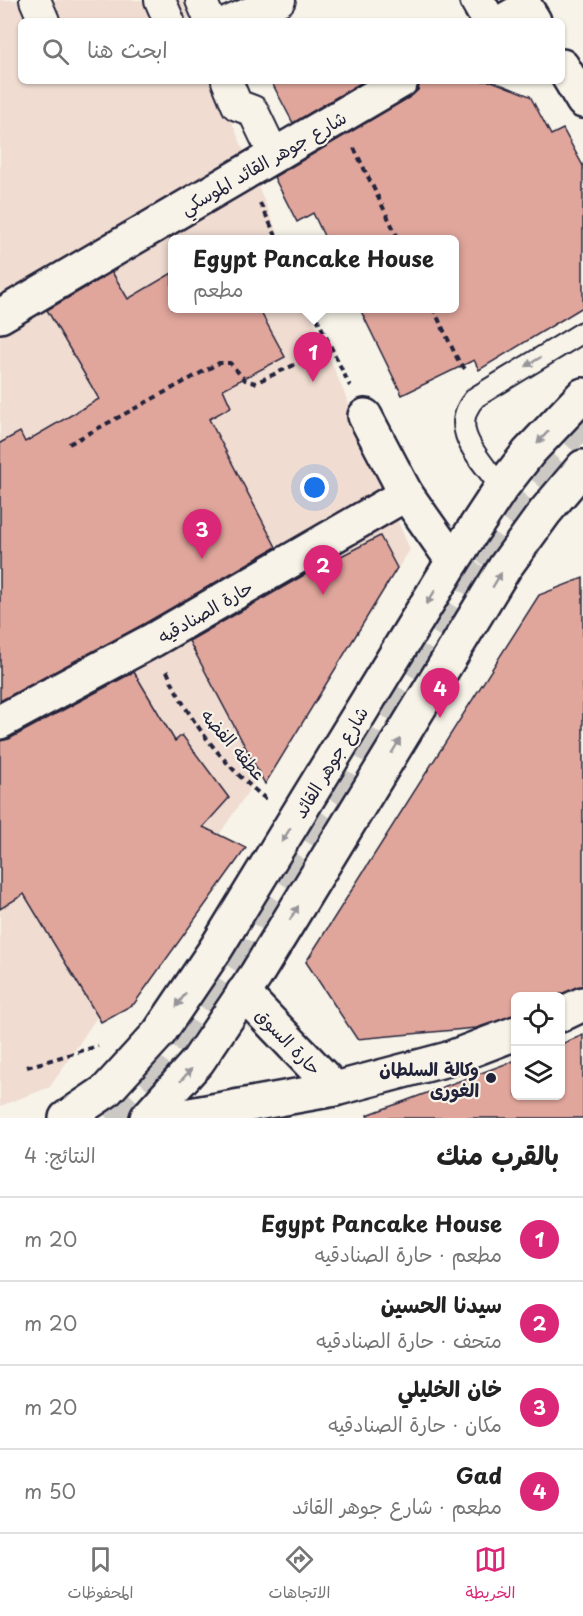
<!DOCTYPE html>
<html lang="ar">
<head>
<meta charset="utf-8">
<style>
	:root { --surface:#fff; --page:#f2f2f2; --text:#222; --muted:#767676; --line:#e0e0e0; --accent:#db2777 }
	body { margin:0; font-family:"Playpen Sans","Playpen Sans Arabic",sans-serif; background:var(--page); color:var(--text); direction:rtl }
	.controls { position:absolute; right:18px; bottom:18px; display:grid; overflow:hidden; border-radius:9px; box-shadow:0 2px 4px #0004 }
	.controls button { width:54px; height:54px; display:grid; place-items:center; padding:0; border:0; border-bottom:2px solid var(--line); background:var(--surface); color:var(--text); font:30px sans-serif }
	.you { position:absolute; left:315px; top:488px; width:21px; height:21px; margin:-15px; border:4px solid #fff; border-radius:50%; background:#1a73e8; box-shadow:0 0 0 9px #1a73e833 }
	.badge { display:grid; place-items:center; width:39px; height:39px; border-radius:50%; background:var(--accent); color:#fff; font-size:20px; font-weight:700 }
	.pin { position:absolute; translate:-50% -50px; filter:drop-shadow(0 2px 3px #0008) }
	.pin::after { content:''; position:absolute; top:32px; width:21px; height:18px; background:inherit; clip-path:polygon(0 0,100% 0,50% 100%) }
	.popup { position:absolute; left:168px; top:235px; width:291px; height:78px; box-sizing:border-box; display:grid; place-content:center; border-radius:9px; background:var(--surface); filter:drop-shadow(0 2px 4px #0005); font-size:20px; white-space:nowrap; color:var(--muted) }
	.popup b { font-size:22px; color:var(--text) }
	.popup::after { content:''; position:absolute; left:50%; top:100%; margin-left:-12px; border:12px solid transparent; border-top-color:var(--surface) }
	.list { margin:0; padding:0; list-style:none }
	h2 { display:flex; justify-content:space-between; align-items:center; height:78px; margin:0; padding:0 24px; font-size:26px }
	h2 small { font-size:20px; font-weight:400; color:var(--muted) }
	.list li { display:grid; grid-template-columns:39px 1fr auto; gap:18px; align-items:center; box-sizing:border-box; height:84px; padding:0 24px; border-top:2px solid var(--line) }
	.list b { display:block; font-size:22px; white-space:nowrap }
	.list p { margin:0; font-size:20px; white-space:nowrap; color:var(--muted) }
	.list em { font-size:20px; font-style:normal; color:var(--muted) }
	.icon { flex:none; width:33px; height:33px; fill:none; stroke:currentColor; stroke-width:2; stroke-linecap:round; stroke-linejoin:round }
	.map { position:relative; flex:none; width:583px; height:1118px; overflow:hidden; direction:ltr }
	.search { position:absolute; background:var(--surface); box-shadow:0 2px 4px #0004; left:18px; right:18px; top:18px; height:66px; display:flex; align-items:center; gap:15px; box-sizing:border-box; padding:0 21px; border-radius:9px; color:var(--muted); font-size:22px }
	.sheet { height:414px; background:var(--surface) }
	nav { display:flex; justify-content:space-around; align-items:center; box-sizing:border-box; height:84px; border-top:2px solid var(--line); background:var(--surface); font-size:16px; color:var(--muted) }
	nav a { display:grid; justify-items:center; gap:3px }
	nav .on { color:var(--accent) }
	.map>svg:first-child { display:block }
	.built { fill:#f0dcd1 }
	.building { fill:#e0a69c; stroke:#22223b; stroke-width:1.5 }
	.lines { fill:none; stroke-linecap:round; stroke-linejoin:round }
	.primary-tunnel { stroke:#ccc9c5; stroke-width:33; stroke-dasharray:33 16; stroke-linecap:butt }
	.service-casing { stroke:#22223b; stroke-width:24 }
	.pedestrian-casing { stroke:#22223b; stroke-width:34 }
	.minor-casing { stroke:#22223b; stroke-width:38 }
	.primary-casing { stroke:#22223b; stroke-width:38 }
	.path { stroke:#22223b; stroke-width:4; stroke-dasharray:6 4.5; stroke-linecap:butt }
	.service { stroke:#f7f3e8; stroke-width:20 }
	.pedestrian { stroke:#f7f3e8; stroke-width:30 }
	.minor { stroke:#f7f3e8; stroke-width:33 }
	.primary { stroke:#f7f3e8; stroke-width:33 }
	.oneway { fill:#97959a }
	.poi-dot { fill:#22223b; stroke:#f7f3e8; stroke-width:2 }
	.labels { text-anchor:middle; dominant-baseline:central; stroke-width:4.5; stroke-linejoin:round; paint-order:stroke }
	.street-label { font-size:18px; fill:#22223b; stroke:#f7f3e8 }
	.poi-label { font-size:18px; font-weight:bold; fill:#22223b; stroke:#f7f3e8; text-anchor:end }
</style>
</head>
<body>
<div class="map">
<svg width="583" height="1118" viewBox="0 0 583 1118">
	<rect width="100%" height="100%" fill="#f7f3e8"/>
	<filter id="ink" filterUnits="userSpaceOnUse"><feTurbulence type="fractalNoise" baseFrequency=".0167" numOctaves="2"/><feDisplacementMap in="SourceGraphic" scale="12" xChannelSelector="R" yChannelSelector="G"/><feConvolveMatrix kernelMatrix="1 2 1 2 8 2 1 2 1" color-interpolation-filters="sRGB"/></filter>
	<g filter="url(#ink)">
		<polygon class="built" points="0,0 183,0 191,21 21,21 21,81 215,81 280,239 172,240 172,308 309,309 410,550 50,1087 0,1106"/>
		<g class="building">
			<polygon points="271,81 364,81 293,123"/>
			<polygon points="420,81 492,81 530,96 551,135 563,129 583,166 583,307 479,370 474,360 402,395 360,309 454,309 454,240 326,240 313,213 297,222 274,177 410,97 418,90"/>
			<polygon points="112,272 128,299 172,273 172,309 259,309 285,357 223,389 231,407 209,419 276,547 144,624 0,701 0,443 20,432 25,442 99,399 47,310"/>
			<polygon points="380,536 397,568 265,784 189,641 306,574"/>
			<polygon points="583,578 583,986 555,996 516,996 516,1015 476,1028 357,1039 306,962 539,595"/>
			<polygon points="134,672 175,741 182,735 229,798 203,827 246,848 134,1004 101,1022 24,894 0,909 0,741 9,739"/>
			<polygon points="583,1035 583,1118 368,1118 367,1115 516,1060 516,1095 561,1095 561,1044"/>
		</g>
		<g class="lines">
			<g class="primary-tunnel">
				<polyline points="473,558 517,496 583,418"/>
				<polyline points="107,1118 123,1107 179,1045 236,960 492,544"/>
			</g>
			<defs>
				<path id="service" d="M501 488C482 460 445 429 476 397L583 332"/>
				<g id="pedestrian">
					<polyline points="35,0 44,21"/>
					<polyline points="160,0 169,21"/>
					<polyline points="201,0 210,21"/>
					<polyline points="230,21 280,0"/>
					<polyline points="227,81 237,105 253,111 274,155"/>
				</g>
				<g id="minor">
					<polyline points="477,0 489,21"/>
					<polyline points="503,21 526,8 534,21"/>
					<polyline points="562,66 583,101"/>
					<polyline points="0,316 401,81"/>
					<polyline points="365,416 406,494 453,561"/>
					<polyline points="0,722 153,640 406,494"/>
					<polyline points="243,993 335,1089"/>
					<polyline points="560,1015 583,1004"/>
					<polyline points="173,1118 335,1089 448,1059 516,1033"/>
				</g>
				<g id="primary">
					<polyline points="66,1118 106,1091 159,1033 215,950 453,561 501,488 529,452 583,395"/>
					<polyline points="147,1118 198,1061 256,975 505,567 545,512 583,467"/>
				</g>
			</defs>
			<use href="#service" class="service-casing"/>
			<use href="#pedestrian" class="pedestrian-casing"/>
			<use href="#minor" class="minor-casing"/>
			<use href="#primary" class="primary-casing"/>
			<g class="path">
				<polyline points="354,148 399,240"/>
				<polyline points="260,203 278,240"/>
				<polyline points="312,308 350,386"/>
				<polyline points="433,308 459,362 467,371"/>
				<polyline points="69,444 219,363 230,363 245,380 255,383 331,348"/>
				<path d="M167 671C187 719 225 767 266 799"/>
				<polyline points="27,1067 98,1046"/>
			</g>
			<use href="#service" class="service"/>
			<use href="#pedestrian" class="pedestrian"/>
			<use href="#minor" class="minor"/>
			<use href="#primary" class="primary"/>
		</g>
		<defs><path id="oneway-solid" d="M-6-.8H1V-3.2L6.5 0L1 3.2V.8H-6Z" transform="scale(1.5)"/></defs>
		<g class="oneway">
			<use href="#oneway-solid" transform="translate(533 362) rotate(148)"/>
			<use href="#oneway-solid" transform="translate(543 437) rotate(133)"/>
			<use href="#oneway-solid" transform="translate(497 580) rotate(-59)"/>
			<use href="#oneway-solid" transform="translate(431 597) rotate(121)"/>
			<use href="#oneway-solid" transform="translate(396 746) rotate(-59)"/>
			<use href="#oneway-solid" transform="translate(286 835) rotate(122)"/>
			<use href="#oneway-solid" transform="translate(294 913) rotate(-59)"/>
			<use href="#oneway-solid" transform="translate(181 1000) rotate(124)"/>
			<use href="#oneway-solid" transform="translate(186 1075) rotate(-48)"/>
		</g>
	</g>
	<circle class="poi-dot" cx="491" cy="1078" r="6"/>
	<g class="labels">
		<g class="street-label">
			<text transform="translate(263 162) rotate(-30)">شارع جوهر القائد الموسكي</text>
			<text transform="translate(205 611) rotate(-30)">حارة الصنادقيه</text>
			<text transform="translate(234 744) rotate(49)">عطفه الفضه</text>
			<text transform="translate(330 762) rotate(-59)">شارع جوهر القائد</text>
			<text transform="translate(289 1041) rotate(46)">حارة السوق</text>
		</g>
		<g class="poi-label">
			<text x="479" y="1068">وكالة السلطان<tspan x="479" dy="21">الغورى</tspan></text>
		</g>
	</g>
</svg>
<div class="controls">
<button><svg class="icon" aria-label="locate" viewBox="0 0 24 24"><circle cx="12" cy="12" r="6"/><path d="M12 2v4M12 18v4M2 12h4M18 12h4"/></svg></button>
<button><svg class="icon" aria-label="layers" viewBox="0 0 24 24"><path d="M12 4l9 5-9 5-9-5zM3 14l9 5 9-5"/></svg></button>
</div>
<div class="you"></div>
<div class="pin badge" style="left:313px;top:382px">1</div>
<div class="popup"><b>Egypt Pancake House</b>مطعم</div>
<div class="pin badge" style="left:323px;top:595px">2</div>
<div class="pin badge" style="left:202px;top:559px">3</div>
<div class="pin badge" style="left:440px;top:718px">4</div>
<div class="search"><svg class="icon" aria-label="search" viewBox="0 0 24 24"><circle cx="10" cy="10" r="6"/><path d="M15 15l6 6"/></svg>ابحث هنا</div>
</div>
<section class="sheet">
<h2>بالقرب منك<small>النتائج: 4</small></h2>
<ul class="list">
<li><span class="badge">1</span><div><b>Egypt Pancake House</b><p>مطعم · حارة الصنادقيه</p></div><em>20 m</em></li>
<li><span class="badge">2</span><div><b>سيدنا الحسين</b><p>متحف · حارة الصنادقيه</p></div><em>20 m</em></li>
<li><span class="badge">3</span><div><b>خان الخليلي</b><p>مكان · حارة الصنادقيه</p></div><em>20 m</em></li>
<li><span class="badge">4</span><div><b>Gad</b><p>مطعم · شارع جوهر القائد</p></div><em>50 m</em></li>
</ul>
</section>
<nav>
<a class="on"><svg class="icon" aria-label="map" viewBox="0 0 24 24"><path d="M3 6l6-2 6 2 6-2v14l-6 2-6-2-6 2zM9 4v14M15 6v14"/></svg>الخريطة</a>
<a><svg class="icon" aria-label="directions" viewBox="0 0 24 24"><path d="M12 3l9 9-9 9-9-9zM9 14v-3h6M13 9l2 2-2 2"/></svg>الاتجاهات</a>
<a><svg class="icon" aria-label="saved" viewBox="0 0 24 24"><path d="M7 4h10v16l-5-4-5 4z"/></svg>المحفوظات</a>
</nav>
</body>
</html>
